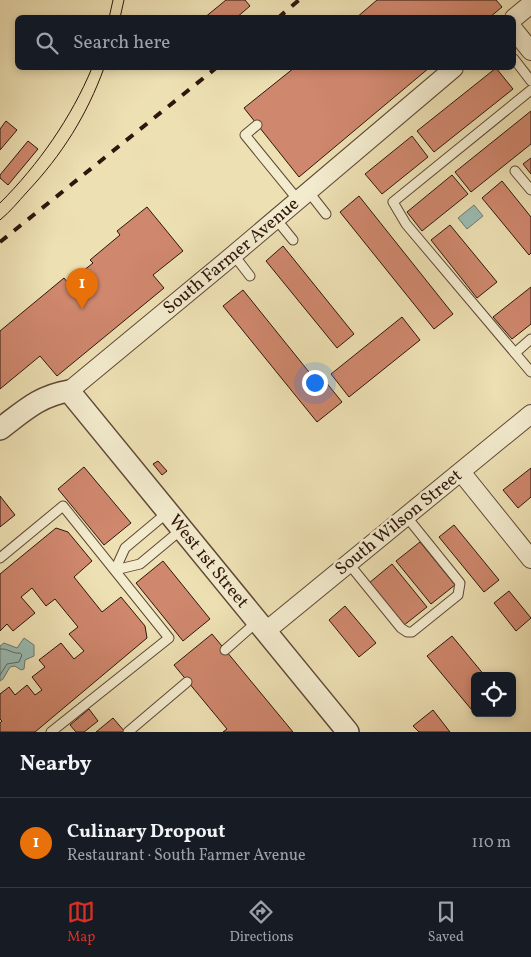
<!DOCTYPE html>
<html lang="en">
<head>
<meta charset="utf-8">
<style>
	:root { --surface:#171b24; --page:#242831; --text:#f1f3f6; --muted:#9ea1a6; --line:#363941; --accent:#d93025 }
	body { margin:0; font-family:Vollkorn,serif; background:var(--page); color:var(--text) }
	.controls { position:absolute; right:15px; bottom:15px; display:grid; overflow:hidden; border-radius:8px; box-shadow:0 2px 8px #0003 }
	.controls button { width:45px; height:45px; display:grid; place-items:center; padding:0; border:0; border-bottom:1px solid var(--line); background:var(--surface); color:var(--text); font:25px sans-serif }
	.you { position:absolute; left:314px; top:382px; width:18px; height:18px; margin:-12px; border:4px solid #fff; border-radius:50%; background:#1a73e8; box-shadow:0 0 0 8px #1a73e833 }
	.badge { display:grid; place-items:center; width:32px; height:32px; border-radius:50%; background:var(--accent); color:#fff; font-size:16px; font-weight:700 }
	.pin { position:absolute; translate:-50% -41px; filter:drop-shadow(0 1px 2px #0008) }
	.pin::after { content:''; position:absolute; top:26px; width:18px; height:15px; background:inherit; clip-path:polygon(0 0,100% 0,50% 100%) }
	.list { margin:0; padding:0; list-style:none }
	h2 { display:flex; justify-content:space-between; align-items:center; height:65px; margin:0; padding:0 20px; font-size:21px }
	h2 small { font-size:16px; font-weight:400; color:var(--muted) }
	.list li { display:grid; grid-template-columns:32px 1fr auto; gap:15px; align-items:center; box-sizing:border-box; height:90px; padding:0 20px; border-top:1px solid var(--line) }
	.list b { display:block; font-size:19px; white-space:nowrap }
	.list p { margin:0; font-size:16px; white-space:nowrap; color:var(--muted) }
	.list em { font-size:16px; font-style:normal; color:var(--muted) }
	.icon { flex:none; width:28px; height:28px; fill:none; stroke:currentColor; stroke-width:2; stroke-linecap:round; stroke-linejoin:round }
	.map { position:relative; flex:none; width:531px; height:732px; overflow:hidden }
	.search { position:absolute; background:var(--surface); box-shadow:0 2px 8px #0003; left:15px; right:15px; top:15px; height:55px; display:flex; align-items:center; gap:12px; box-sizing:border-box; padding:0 18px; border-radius:8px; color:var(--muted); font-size:19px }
	.sheet { height:155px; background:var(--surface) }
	nav { display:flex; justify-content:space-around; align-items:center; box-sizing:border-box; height:70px; border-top:1px solid var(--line); background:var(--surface); font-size:14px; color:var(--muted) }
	nav a { display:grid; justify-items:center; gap:2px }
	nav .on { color:var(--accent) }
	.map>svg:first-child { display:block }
	.water { fill:#9abcb3; stroke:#6f7a71 }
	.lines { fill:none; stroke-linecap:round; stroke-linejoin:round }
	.shore { stroke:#646960; stroke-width:1 }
	.building { fill:#cf876d; stroke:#2e160d }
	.service-casing { stroke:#5e4836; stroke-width:11 }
	.minor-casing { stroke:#5e4836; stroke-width:20 }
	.tertiary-casing { stroke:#5e4836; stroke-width:24 }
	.service { stroke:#f3ebce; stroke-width:9 }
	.minor { stroke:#f3ebce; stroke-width:18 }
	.tertiary { stroke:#f3ebce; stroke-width:21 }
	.tram { stroke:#2e160d; stroke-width:1 }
	.rail { stroke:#2e160d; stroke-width:4; stroke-dasharray:9 9; stroke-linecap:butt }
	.labels { text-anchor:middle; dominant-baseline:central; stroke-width:5; stroke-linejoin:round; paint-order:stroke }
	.street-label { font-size:18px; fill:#2e160d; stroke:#f3ebce }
</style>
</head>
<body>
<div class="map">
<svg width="531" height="732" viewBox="0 0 531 732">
	<rect width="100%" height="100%" fill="#ede0b3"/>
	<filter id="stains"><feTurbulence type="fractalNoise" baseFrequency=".004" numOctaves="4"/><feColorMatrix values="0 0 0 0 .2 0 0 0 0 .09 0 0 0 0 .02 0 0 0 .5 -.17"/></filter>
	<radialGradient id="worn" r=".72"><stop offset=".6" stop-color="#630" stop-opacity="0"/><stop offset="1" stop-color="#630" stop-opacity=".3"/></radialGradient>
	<g class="water">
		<polygon points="474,205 483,216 467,229 458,218"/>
		<polygon points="24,638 34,645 34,656 25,660 24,669 21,670 15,666 10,667 3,679 0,681 0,646 4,643 17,648"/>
	</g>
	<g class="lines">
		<path class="shore" d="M0 649C8 648 12 654 20 653L22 655 19 662 7 664 0 675"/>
	</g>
	<g class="building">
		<polygon points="226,0 245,0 250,6 236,18 204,18"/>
		<polygon points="377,0 496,0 502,7 489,18 356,18"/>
		<polygon points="294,68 429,68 299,177 244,108"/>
		<polygon points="496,68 513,89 434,152 417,131"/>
		<polygon points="531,111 531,144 471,192 455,172"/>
		<polygon points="6,121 17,130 0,150 0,129"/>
		<polygon points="412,136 428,157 382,194 365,174"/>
		<polygon points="28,141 38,149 8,185 0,178 0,175"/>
		<polygon points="531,158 531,174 523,164"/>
		<polygon points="452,175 468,194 422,231 407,212"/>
		<polygon points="502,181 531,217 531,253 529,255 482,198"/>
		<polygon points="359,196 453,314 434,329 340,212"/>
		<polygon points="147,207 183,251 153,275 164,288 57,376 40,356 0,389 0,331 64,278 68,283 93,263 90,260 120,235 117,231"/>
		<polygon points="450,225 497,282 477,298 431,240"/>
		<polygon points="283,246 354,334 337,348 266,261"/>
		<polygon points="531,287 531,324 512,339 493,317"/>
		<polygon points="243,290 313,377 308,381 315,389 325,381 342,402 317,422 223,306"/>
		<polygon points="402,317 420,340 349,397 331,374"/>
		<polygon points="158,461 167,471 162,475 153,464"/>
		<polygon points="84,467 131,523 104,545 58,489"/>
		<polygon points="531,468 531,497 518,508 503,490"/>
		<polygon points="0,496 15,515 0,527"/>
		<polygon points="454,525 499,580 484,592 439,537"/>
		<polygon points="56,528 68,532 92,561 74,577 102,612 121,597 145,626 147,638 35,732 0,732 0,723 2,721 0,719 0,694 9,687 15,695 27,685 35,695 42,690 32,677 45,667 39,660 61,643 74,659 84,651 69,634 78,627 55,599 46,606 32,588 21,597 35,613 13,631 7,624 0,631 0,574"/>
		<polygon points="420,542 455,585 431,604 396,561"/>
		<polygon points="163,561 210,619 183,641 136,583"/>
		<polygon points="392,564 427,607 403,626 369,583"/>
		<polygon points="509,591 531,618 516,631 494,603"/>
		<polygon points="345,606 376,643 359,657 329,620"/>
		<polygon points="212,634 293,732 223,732 227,729 174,665"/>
		<polygon points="452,636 485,676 475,676 475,706 471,709 427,656"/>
		<polygon points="89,709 98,721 84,732 76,732 70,725"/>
		<polygon points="433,710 450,732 419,732 413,726"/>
		<polygon points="113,718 125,732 96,732"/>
	</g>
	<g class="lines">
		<defs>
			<g id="service">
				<polyline points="514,59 531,81"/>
				<polyline points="531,90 393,202 406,224 531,372"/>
				<polyline points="257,125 245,135 298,200"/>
				<polyline points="515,171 531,190"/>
				<polyline points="308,191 326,214"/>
				<polyline points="276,219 293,240"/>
				<polyline points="233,254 250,276"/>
				<polyline points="515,353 531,339"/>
				<polyline points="0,558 63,506 169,638 51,732"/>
				<polyline points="349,564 401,628 407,632 412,632 458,595 460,583 406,516"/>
				<polyline points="115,570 140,564 182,529"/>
				<polyline points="115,570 125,548 168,512"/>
				<polyline points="225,650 258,621"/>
				<polyline points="128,732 187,682"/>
			</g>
			<g id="minor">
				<polyline points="514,18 531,4"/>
				<polyline points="514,30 531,51"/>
				<path id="s1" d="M69 391 225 262 454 68"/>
				<polyline points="461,472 531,559"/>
				<polyline points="266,631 531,414"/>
			</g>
			<g id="tertiary">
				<path id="s2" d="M0 429C24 411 39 396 69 391L348 732"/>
			</g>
		</defs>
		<use href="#service" class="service-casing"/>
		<use href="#minor" class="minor-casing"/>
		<use href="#tertiary" class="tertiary-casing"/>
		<use href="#service" class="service"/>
		<use href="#minor" class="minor"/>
		<use href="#tertiary" class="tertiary"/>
		<g class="tram">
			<polyline points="109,18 113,0"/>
			<polyline points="120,18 124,0"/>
			<path d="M0 203C39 164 71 118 92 68"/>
			<path d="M0 220C10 212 18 202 27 192 62 155 87 115 104 68"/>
		</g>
		<g class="rail">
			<polyline points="278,18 299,0"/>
			<polyline points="0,242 216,68"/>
		</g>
	</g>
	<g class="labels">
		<g class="street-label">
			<text stroke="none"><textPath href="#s1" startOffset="211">South Farmer Avenue</textPath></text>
			<text transform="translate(399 523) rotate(-39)">South Wilson Street</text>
			<text stroke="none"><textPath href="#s2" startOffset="300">West 1st Street</textPath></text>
		</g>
	</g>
	<rect width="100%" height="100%" filter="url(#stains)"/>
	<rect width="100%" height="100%" fill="url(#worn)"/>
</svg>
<div class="controls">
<button><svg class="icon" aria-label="locate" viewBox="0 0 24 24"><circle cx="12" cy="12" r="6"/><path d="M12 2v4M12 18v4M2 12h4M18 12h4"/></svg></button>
</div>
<div class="you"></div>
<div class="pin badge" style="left:82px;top:309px;background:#e8710a">1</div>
<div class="search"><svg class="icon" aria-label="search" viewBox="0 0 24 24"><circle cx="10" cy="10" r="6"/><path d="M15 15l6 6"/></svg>Search here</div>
</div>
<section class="sheet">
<h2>Nearby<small></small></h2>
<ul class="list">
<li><span class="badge" style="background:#e8710a">1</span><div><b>Culinary Dropout</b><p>Restaurant · South Farmer Avenue</p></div><em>110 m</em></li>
</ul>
</section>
<nav>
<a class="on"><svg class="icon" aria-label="map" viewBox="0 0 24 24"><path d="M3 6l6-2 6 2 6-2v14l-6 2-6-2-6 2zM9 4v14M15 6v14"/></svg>Map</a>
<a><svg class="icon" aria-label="directions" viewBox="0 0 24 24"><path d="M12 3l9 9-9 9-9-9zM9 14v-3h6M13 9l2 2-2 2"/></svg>Directions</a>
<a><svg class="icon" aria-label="saved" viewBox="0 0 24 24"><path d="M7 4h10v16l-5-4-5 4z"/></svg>Saved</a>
</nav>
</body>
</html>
